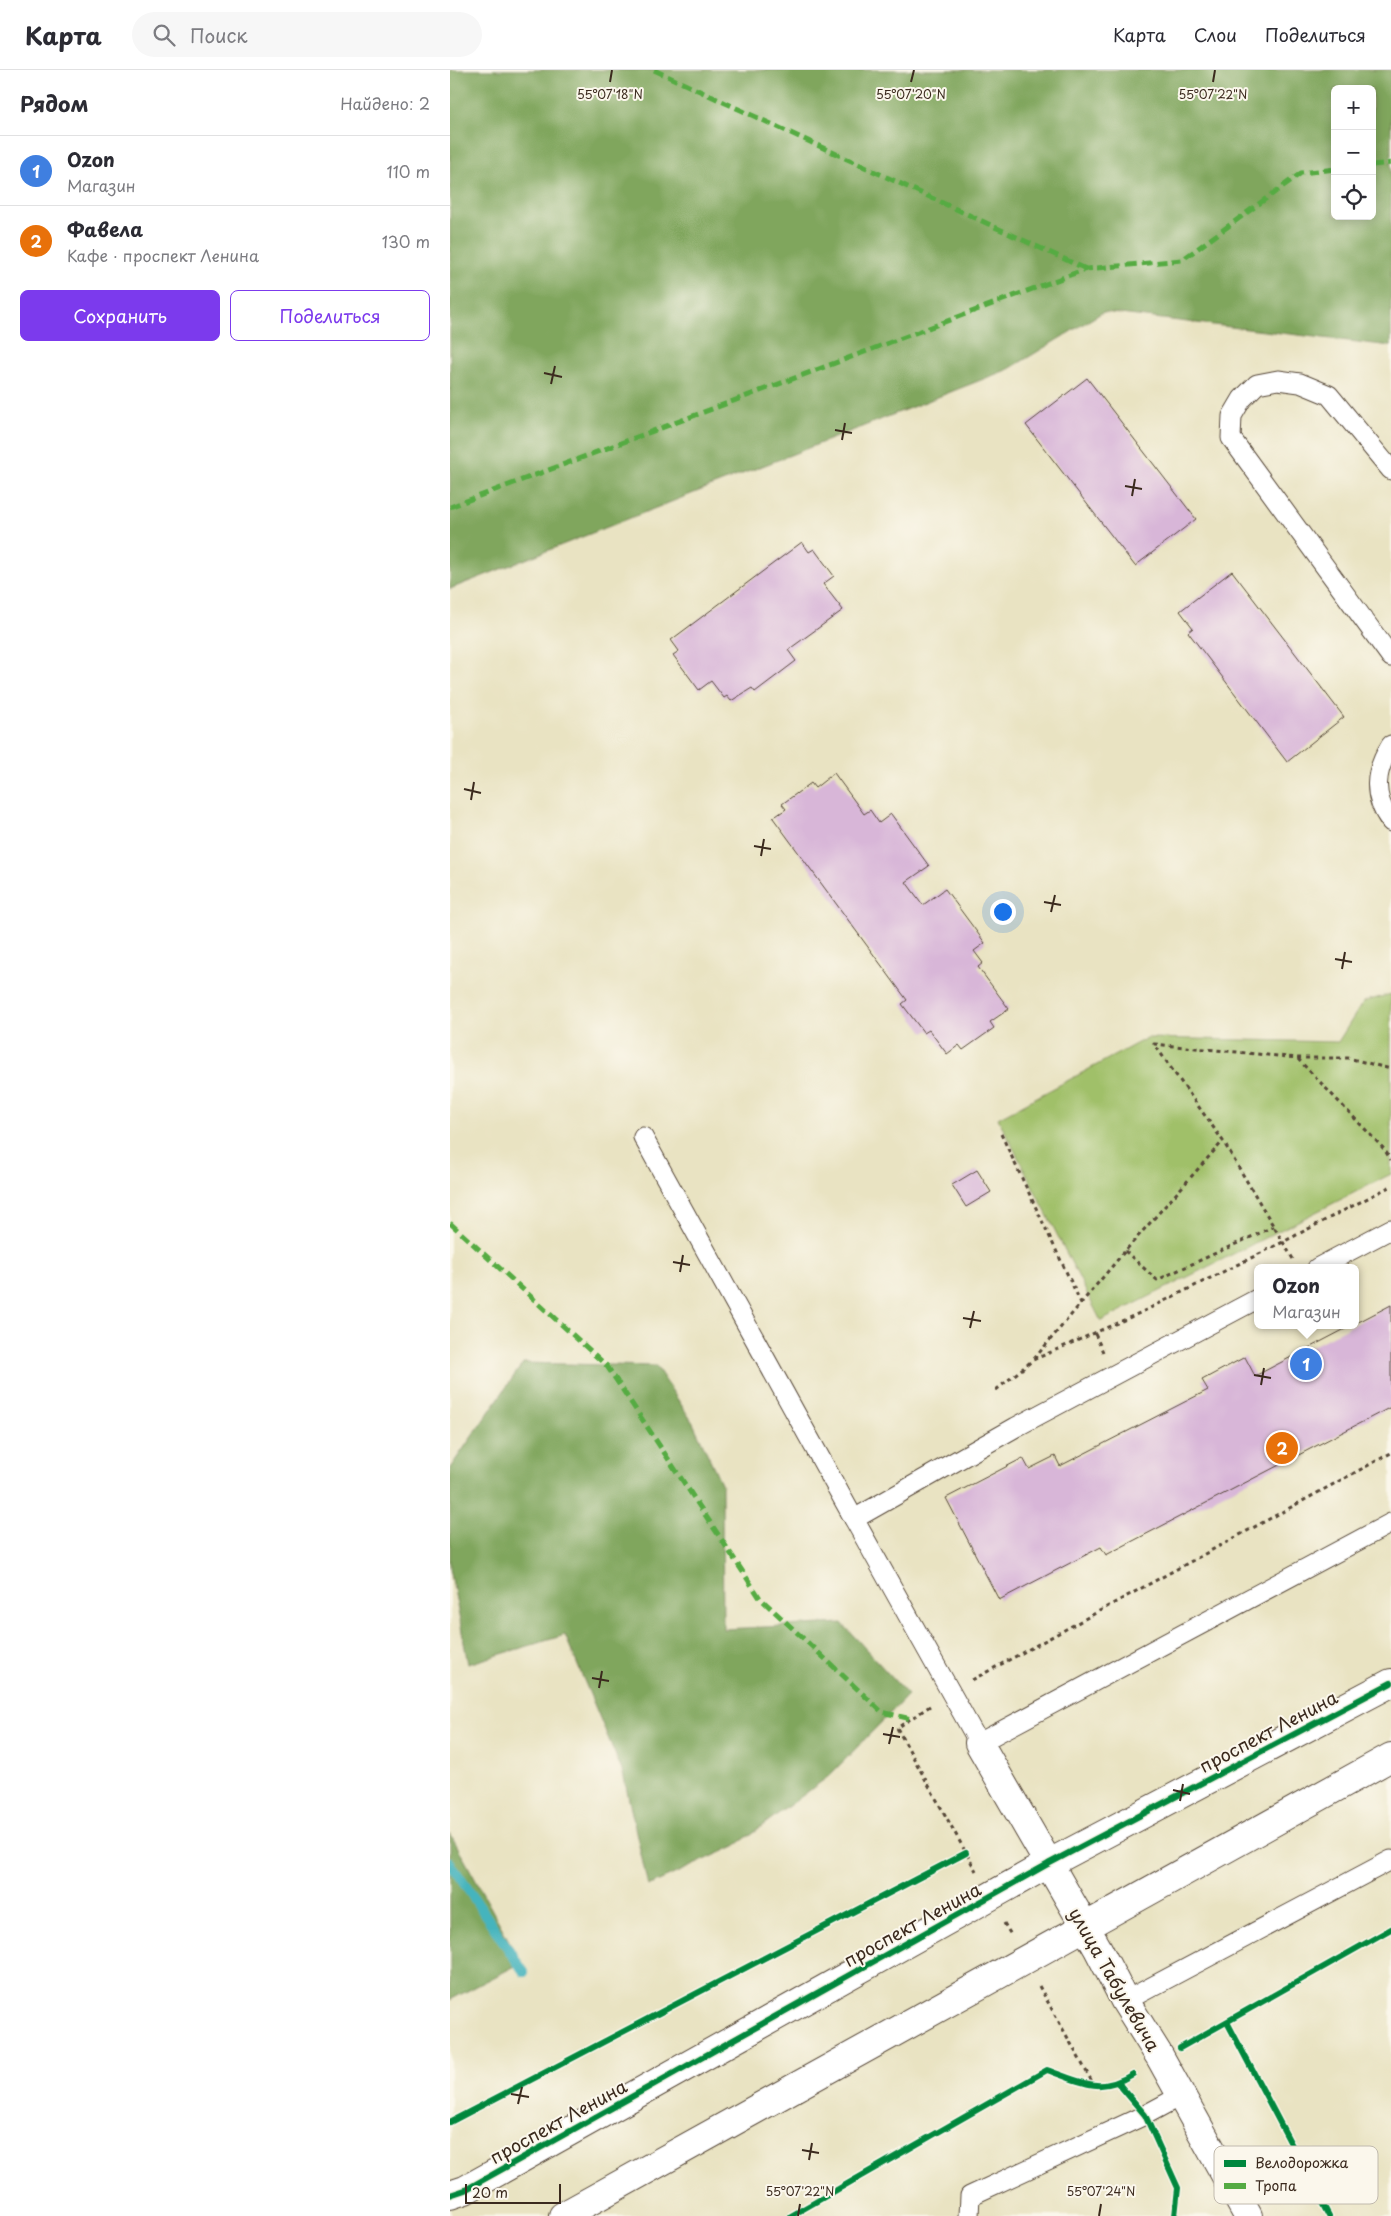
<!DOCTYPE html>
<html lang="ru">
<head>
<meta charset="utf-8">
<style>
	:root { --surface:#fff; --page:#f7f7f7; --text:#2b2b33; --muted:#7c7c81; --line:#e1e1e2; --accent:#7c3aed }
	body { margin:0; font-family:"Playpen Sans",sans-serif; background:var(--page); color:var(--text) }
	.controls { position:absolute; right:15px; top:15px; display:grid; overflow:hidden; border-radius:8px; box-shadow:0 2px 12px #0003 }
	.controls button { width:45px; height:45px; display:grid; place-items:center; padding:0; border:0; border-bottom:1px solid var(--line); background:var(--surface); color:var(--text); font:25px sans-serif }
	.scale { position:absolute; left:15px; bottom:12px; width:96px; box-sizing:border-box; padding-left:5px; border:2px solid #3b2a1e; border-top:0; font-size:14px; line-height:18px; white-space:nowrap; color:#3b2a1e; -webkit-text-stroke:4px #fbf7ec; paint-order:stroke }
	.you { position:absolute; left:552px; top:841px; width:18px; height:18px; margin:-12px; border:4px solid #fff; border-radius:50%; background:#1a73e8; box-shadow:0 0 0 8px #1a73e833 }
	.badge { display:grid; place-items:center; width:32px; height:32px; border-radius:50%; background:var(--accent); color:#fff; font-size:16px; font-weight:700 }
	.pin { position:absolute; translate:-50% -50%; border:2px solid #fff; box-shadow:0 1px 5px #0006 }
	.popup { position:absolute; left:804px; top:1194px; width:105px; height:65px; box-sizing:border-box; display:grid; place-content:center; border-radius:8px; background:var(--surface); filter:drop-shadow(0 1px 4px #0005); font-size:16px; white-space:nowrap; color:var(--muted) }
	.popup b { font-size:19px; color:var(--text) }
	.popup::after { content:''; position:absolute; left:50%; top:100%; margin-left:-10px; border:10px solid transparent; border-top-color:var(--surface) }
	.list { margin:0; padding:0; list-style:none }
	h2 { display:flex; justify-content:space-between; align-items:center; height:65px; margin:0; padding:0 20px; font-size:21px }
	h2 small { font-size:16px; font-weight:400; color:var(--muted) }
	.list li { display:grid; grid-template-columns:32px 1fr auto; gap:15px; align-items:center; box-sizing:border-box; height:70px; padding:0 20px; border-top:1px solid var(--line) }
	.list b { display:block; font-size:19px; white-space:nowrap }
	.list p { margin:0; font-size:16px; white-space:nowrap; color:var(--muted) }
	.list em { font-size:16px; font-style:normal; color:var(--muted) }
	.actions { display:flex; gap:10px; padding:15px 20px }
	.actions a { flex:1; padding:11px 0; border:1px solid var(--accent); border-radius:8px; text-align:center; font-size:18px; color:var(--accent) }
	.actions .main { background:var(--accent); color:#fff }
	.icon { flex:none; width:28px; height:28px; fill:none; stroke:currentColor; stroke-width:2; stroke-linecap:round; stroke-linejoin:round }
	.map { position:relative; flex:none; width:941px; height:2146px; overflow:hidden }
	header { display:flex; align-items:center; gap:30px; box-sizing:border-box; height:70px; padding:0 25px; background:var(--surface); border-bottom:1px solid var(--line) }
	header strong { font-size:24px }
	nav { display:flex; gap:28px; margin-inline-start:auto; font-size:18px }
	.search { width:350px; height:45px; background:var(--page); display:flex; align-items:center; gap:12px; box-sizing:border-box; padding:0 18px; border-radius:28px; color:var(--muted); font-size:19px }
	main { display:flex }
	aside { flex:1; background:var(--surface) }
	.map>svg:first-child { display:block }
	.green { fill:#a0c069; stroke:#6e7544 }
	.forest { fill:#80a65d; stroke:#5e683e; fill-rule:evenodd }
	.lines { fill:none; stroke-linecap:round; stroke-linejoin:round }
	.stream { stroke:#45b4bd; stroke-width:10 }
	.building { fill:#d8b6d8 }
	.lane-casing { stroke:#554637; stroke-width:21 }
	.street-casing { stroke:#554637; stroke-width:30 }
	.secondary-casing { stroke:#554637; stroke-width:30 }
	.path { stroke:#554637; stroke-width:3; stroke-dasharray:4 4; stroke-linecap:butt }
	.lane { stroke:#fff; stroke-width:19 }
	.street { stroke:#fff; stroke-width:28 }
	.secondary { stroke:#fff; stroke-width:28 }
	.quiet { stroke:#55ab43; stroke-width:5; stroke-dasharray:10 5; stroke-linecap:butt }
	.cycleway-casing { stroke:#fbf7ec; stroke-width:9 }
	.cycleway { stroke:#00873e; stroke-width:6 }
	.ticks { fill:none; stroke:#3b2a1e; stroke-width:2 }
	.labels { text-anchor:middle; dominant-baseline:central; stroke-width:4; stroke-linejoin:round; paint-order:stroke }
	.street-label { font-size:18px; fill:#3b2a1e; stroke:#fbf7ec }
	.key { fill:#fbf7ec; stroke:#c1baae; stroke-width:1 }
	.key-label { font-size:14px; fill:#3b2a1e }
	.ticks-label { font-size:12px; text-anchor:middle; fill:#3b2a1e; stroke:#fbf7ec; stroke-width:4; stroke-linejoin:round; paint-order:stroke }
</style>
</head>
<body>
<header>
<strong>Карта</strong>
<div class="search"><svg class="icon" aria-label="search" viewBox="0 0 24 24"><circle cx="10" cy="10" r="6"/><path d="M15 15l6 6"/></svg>Поиск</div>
<nav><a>Карта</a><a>Слои</a><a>Поделиться</a></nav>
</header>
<main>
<aside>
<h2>Рядом<small>Найдено: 2</small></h2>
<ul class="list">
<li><span class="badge" style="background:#3f7fe0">1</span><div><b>Ozon</b><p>Магазин</p></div><em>110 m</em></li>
<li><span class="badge" style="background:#e8710a">2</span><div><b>Фавела</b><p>Кафе · проспект Ленина</p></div><em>130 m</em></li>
</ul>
<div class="actions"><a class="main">Сохранить</a><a>Поделиться</a></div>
</aside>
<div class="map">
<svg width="941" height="2146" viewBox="0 0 941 2146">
	<rect width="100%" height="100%" fill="#fbf7ec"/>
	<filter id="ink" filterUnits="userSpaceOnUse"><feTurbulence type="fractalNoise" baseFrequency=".02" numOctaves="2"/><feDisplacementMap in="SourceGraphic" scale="10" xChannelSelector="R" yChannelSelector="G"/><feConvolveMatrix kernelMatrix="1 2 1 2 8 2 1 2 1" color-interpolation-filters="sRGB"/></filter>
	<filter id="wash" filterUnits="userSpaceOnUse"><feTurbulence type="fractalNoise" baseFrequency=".0096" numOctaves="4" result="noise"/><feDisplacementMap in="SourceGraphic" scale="20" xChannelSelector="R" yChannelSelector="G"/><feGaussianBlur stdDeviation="1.12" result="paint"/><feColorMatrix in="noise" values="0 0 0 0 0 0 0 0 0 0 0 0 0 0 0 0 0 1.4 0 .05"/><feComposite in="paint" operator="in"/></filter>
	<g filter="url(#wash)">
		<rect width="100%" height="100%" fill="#e9e3c2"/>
		<polygon class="green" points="941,924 941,1104 651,1251 548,1048 697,968 888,972 913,932"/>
		<g class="forest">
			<path d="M0 0H941V276L653 242 559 299 0 519ZM885 19H922V146H885Z"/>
			<polygon points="73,1293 206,1296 243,1353 272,1415 273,1559 392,1553 458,1625 379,1706 285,1776 198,1816 173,1703 115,1565 18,1594 0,1498 0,1398"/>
			<polygon points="0,1763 71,1893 0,1930"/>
		</g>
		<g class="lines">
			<polyline class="stream" points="0,1793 74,1902"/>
		</g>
		<g id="blocks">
			<g class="building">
				<polygon points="637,308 746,449 685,496 576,355"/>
				<polygon points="352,472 359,482 364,479 384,506 373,514 393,540 338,580 346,591 305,622 302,618 281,631 277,626 274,628 261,611 249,620 223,585 229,581 221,570"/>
				<polygon points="782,501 894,647 837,692 738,562 743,558 730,541"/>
				<polygon points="384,703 414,744 420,740 429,753 441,744 479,796 456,812 473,835 495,819 535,873 524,881 533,893 528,897 559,939 540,952 544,958 513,980 509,975 497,984 479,960 474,963 452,934 457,930 323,748 336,739 332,734 361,713 365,718"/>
				<polygon points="527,1100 541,1122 516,1137 502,1115"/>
				<polygon points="941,1235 941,1337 656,1485 651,1477 549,1530 496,1428 573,1388 579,1399 605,1386 610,1396 758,1320 752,1310 795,1287 805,1306"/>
			</g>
		</g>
	</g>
	<g filter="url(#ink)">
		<use href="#blocks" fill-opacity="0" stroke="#554637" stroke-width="1"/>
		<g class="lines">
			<defs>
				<g id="lane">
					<polyline points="941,400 879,325 850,313 828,310 807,314 792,329 782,346 781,368 941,587"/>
					<path d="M941 675C924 702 922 726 941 752"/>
					<polyline points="193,1067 404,1449"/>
					<polyline points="867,1198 941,1159"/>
					<polyline points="807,1229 566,1357 404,1449 529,1673 941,1453"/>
					<polyline points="675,1931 941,1790"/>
					<polyline points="519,2146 520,2126 695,2045 732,2025"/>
				</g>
				<polyline id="street" points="529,1673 648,1879 675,1931 710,1987 798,2146"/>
				<g id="secondary">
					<polyline points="0,2125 15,2120 598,1794 941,1613"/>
					<polyline points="113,2146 941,1687"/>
				</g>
			</defs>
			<use href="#lane" class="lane-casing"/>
			<use href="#street" class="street-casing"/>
			<use href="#secondary" class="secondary-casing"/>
			<g class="path">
				<polyline points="848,989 934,1079 941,1090"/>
				<polyline points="551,1064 631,1233"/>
				<polyline points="675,1181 707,1210 825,1156"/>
				<polyline points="843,1189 773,1071 704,974 848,988 898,988 941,999"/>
				<polyline points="645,1264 653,1282"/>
				<polyline points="584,1289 675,1181 773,1071"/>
				<polyline points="546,1320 583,1290 692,1242 833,1172 941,1116"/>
				<polyline points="522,1610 941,1383"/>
				<polyline points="480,1636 447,1658 526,1801"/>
				<polyline points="554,1853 561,1865"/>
				<polyline points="589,1916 645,2017"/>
				<polyline points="0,2052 516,1783"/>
			</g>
			<use href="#lane" class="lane"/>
			<use href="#street" class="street"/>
			<use href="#secondary" class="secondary"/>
			<g class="quiet">
				<polyline points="204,0 636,199"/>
				<polyline points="922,95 941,93"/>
				<polyline points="0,437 636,199 732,190 851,103 885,99"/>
				<polyline points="0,1153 157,1296 310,1528 432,1642 461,1649"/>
			</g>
			<defs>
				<g id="cycleway">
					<polyline points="777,1952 879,2146"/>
					<polyline points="730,1978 941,1859"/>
					<polyline points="668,2013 695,2045 728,2118 725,2146"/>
					<polyline points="0,2052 516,1783"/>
					<polyline points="0,2125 15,2120 598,1794 941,1613"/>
					<path d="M341 2146 597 2000C632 2012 649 2025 683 2004"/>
				</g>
			</defs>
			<use href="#cycleway" class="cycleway-casing"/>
			<use href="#cycleway" class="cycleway"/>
		</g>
	</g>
	<path class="ticks" d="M160 12 162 0M461 12 464 0M763 12 765 0M94 303 112 307M101 314 105 296M385 360 402 363M392 370 395 353M675 416 692 419M682 426 685 409M14 719 31 723M21 730 24 712M304 776 321 779M311 786 314 769M594 832 611 835M601 842 605 825M885 889 902 892M892 899 895 882M223 1192 240 1195M230 1202 233 1185M513 1248 531 1251M520 1258 524 1241M804 1305 821 1308M811 1315 814 1298M142 1608 159 1611M149 1618 152 1601M433 1664 450 1667M439 1674 443 1657M723 1720 740 1724M730 1731 733 1714M61 2024 79 2027M68 2034 72 2017M352 2080 369 2083M359 2090 362 2073M348 2146 350 2134M649 2146 651 2134"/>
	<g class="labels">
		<g class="street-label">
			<text transform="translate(818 1661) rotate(-28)">проспект Ленина</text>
			<text transform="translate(462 1854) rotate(-29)">проспект Ленина</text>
			<text transform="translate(665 1909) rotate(60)">улица Табулевича</text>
			<text transform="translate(108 2051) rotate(-29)">проспект Ленина</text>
		</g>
	</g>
	<rect x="764" y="2076" width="164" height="58" rx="8" class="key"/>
	<rect x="774" y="2090" width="22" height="7" fill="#00873e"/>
	<rect x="774" y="2113" width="22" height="6" fill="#55ab43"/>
	<g class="key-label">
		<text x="805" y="2098">Велодорожка</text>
		<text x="805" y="2121">Тропа</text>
	</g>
	<g class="ticks-label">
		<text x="160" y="29">55°07'18"N</text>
		<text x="461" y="29">55°07'20"N</text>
		<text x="763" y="29">55°07'22"N</text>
		<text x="350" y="2126">55°07'22"N</text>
		<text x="651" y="2126">55°07'24"N</text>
	</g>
</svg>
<div class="controls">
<button>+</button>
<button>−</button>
<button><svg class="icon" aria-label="locate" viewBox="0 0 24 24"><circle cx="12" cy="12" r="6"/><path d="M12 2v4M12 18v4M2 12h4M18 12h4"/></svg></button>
</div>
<div class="scale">20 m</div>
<div class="you"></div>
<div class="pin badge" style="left:856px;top:1294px;background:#3f7fe0">1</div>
<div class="popup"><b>Ozon</b>Магазин</div>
<div class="pin badge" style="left:832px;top:1378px;background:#e8710a">2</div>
</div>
</main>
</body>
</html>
